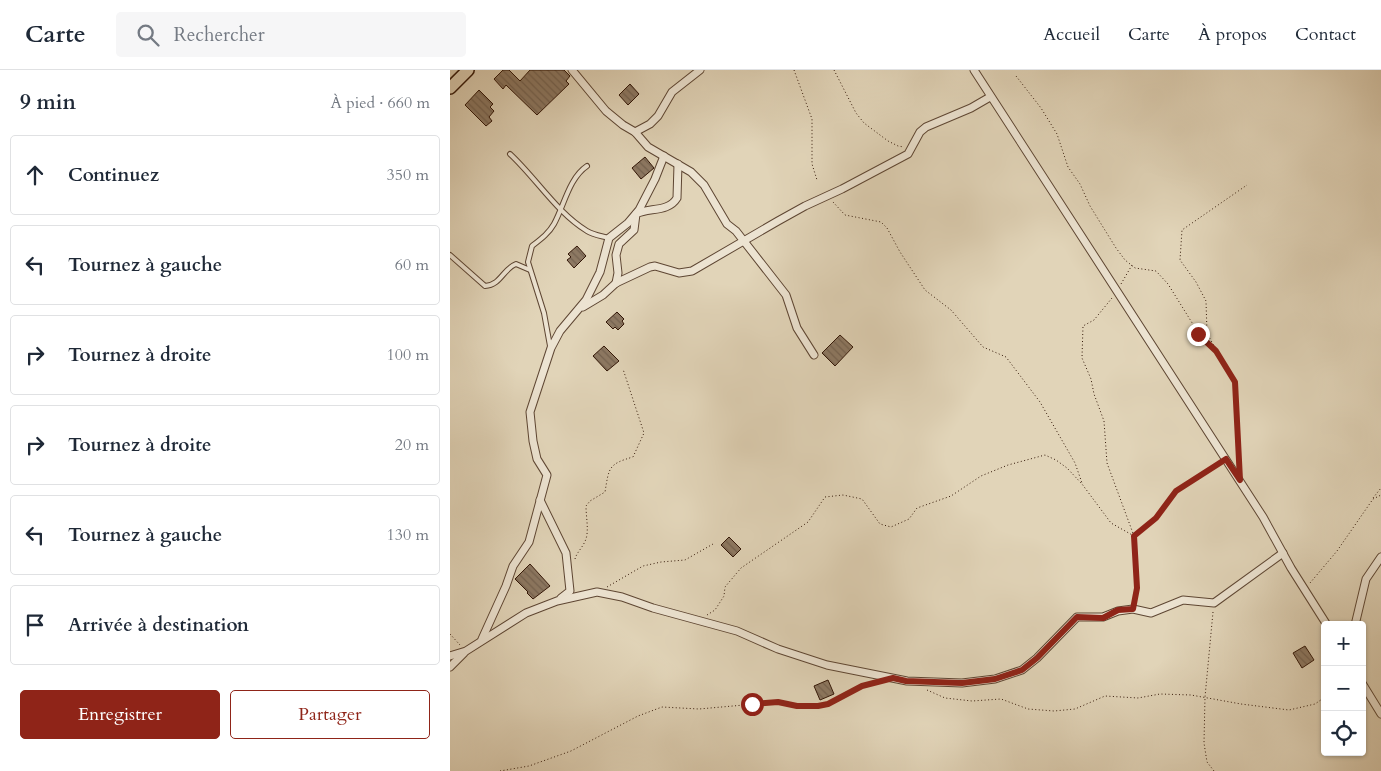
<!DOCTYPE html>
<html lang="fr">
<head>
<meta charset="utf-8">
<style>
	:root { --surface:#fff; --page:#f6f6f7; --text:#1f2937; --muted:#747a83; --line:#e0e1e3; --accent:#8f2418 }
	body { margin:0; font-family:Cardo,serif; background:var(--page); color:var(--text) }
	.controls { position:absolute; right:15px; bottom:15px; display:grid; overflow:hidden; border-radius:5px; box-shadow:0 1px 4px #0004 }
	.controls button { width:45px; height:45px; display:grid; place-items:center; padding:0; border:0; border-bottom:1px solid var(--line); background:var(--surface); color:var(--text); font:25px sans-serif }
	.stop { position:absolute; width:15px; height:15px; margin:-11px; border:4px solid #8f2418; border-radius:50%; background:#fff }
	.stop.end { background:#8f2418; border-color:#fff; box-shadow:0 1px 5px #0008 }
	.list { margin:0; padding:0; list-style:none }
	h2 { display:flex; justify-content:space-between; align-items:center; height:65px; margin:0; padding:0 20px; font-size:21px }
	h2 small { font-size:16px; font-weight:400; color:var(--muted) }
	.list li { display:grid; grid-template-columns:32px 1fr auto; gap:15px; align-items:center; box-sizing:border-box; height:80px; margin:0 10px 10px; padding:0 10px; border:1px solid var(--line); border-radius:5px }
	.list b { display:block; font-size:19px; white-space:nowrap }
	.list em { font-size:16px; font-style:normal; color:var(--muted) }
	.actions { display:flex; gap:10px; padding:15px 20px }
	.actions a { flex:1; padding:11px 0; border:1px solid var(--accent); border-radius:5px; text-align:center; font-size:18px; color:var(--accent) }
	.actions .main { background:var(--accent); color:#fff }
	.icon { flex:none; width:28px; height:28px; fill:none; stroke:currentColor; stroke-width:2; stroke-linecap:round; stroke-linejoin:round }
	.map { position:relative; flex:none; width:931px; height:701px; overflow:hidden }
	header { display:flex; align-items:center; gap:30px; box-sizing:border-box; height:70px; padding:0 25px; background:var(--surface); border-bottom:1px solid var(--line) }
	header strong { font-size:24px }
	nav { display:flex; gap:28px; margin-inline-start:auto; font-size:18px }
	.search { width:350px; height:45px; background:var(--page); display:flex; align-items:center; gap:12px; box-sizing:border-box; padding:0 18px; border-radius:5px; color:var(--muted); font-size:19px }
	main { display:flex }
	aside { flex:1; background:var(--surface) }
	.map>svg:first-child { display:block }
	.building { fill:url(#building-back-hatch); stroke:#321607 }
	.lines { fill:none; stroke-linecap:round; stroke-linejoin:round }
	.service-casing { stroke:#5e4633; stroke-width:6 }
	.minor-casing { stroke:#5e4633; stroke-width:9 }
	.primary-casing { stroke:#321607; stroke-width:14 }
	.path { stroke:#321607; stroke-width:1; stroke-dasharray:1 2.5; stroke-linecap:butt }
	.service { stroke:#ece3d1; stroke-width:4 }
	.minor { stroke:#ece3d1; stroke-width:7 }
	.primary { stroke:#e1d4b8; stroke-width:11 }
	.route { stroke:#8f2418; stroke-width:6 }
</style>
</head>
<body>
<header>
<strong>Carte</strong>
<div class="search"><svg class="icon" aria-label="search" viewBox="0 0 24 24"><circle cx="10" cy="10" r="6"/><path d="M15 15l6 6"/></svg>Rechercher</div>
<nav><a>Accueil</a><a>Carte</a><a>À propos</a><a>Contact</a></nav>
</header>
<main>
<aside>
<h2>9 min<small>À pied · 660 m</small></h2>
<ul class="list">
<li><svg class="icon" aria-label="ahead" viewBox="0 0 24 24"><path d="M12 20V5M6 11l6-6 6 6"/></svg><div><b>Continuez</b></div><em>350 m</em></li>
<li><svg class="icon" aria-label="left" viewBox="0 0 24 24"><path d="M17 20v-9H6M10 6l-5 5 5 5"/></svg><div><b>Tournez à gauche</b></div><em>60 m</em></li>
<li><svg class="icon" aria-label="right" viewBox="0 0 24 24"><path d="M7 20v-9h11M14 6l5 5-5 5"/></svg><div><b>Tournez à droite</b></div><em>100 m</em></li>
<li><svg class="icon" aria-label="right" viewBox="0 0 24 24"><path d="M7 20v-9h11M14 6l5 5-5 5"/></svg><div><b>Tournez à droite</b></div><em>20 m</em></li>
<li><svg class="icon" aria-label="left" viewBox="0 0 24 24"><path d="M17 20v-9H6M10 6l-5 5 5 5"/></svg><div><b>Tournez à gauche</b></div><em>130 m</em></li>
<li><svg class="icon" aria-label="arrive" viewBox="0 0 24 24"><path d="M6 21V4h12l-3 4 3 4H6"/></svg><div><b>Arrivée à destination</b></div></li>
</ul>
<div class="actions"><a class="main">Enregistrer</a><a>Partager</a></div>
</aside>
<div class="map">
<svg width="931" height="701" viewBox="0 0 931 701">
	<defs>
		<pattern id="building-back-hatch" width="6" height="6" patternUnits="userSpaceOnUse" patternTransform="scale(1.25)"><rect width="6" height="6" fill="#8d7963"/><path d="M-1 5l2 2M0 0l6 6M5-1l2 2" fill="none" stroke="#746250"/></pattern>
	</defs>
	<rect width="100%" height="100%" fill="#e1d4b8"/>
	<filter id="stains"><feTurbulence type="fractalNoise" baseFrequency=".004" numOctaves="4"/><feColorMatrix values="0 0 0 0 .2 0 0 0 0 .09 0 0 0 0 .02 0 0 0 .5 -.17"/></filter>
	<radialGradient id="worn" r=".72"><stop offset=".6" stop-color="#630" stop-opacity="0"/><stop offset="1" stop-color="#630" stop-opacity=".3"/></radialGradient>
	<g class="building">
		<polygon points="53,0 59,0 70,11 80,0 114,0 120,6 116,11 119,14 87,45 56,15 53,19 44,9"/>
		<polygon points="180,14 189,24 178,35 169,25"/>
		<polygon points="29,20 43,34 40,37 44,41 39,47 42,51 36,56 15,35"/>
		<polygon points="195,87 204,98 191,109 182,98"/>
		<polygon points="127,176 136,186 124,198 117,190 121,187 118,184"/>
		<polygon points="167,242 174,249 172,251 174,254 168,260 165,257 163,259 156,252"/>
		<polygon points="390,265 403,277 385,296 372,283"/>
		<polygon points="154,276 169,291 157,301 143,286"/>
		<polygon points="279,467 291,479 283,487 271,475"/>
		<polygon points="80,494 100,516 83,529 77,523 78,522 65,509"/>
		<polygon points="855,576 864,590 852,598 843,583"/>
		<polygon points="378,610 384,624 370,630 364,616"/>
	</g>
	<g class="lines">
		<defs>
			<g id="service">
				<path d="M60 84C86 108 107 143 137 161 143 165 152 166 159 168"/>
				<path d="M0 185 35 216C51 215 53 199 66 194L80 200"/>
				<path d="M100 276 94 243 78 192 82 176C91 169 99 163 104 154 114 136 119 108 137 96"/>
			</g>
			<g id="minor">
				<polyline points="122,0 156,41 173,55 185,62 198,77 241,102 254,115 277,154 286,161 336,225 347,258 364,285"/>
				<polyline points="524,0 813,447 841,498 877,555"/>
				<polyline points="185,62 200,54 208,46 222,22 250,0"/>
				<path d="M166 213 168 203 166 185 169 174 184 160 186 144C198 137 218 143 227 128L228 94"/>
				<polyline points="133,237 153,225 166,213 200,197 205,196 229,203 242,201 328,151 355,136 392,119 458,84 470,62 476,57 521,38 540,27"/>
				<polyline points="90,430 116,483 120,521 111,528"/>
				<polyline points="905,555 916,509 931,487"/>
				<polyline points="32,569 56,516 63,496 79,472 97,405 87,389 83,371 80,342 101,278 110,261 136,230 150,202 159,168 178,153 189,140 205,109 214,86"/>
				<polyline points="0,586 16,581 76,543 107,531 147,522 172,527 203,538 287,561 328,579 377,595 457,611 512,613 545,609 572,600 587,588 627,547 653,547 668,541 683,539 701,543 733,530 764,533 833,483"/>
				<polyline points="0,597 14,583"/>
				<polyline points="912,613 931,644"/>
			</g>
			<polyline id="primary" points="0,18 18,0"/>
		</defs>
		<use href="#service" class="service-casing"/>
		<use href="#minor" class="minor-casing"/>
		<use href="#primary" class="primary-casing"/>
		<g class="path">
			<polyline points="344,0 362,49 362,94 367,110"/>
			<polyline points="384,0 406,43 414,53 438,71 448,76 454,77"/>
			<polyline points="566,6 591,38 607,64 618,97 630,114 640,136 666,178 675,190 685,198 706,201 718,214 749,264 766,281"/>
			<polyline points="383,132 395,145 431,152 437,158 450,182 475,220 501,240 533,277 556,287 590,332 625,393 632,413"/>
			<polyline points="671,214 682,195"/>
			<polyline points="662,228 644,250 633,256 632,288 641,309 644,324 654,351 657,393 684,466 687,518 685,532"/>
			<polyline points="765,278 757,263 756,231 746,212 730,190 732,160 797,115"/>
			<polyline points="767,282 785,312 790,397"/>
			<polyline points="923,428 931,418"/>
			<path d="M125 489C127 481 136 475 137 464 138 455 136 445 136 436L140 431 155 422C159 398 158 394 183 387L194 363 173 299"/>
			<polyline points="860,513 887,481 923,429 931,425"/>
			<polyline points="157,517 193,496 211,492 235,490 263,474"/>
			<polyline points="763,542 755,627 754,673 757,692 764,701"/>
			<polyline points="257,545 265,540 274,526 275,517 291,498 358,452 375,427 393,425 412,429 430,454 441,457 459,449 467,438 501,426 531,406 558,395 595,385 606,390 617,398 632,414 661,453 684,466 707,448 726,421 769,393"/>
			<polyline points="0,564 10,575"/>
			<polyline points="477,620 495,628 522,631 551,629 578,639 604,641 625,639 655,626 688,628 710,624 741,625 791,634 839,640 865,634 875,627"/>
			<polyline points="50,701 79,696 121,681 188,646 212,637 249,639 328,632 347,636 368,636 378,634 412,616 426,613"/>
		</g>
		<use href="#service" class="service"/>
		<use href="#minor" class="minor"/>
		<use href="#primary" class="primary"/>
	</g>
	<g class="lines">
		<polyline class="route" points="302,634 328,632 347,636 368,636 378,634 412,616 443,608 456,611 512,613 545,609 572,600 587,588 627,547 653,548 668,540 683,539 687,518 684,466 706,448 726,421 776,389 790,410 785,312 766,281 748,264"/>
	</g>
	<rect width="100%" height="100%" filter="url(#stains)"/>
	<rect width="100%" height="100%" fill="url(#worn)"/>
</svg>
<div class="controls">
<button>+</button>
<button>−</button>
<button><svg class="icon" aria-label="locate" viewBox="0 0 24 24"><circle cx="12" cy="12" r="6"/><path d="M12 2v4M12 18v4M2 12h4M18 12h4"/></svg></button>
</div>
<div class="stop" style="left:302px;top:634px"></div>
<div class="stop end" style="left:748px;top:264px"></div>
</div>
</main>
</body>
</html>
